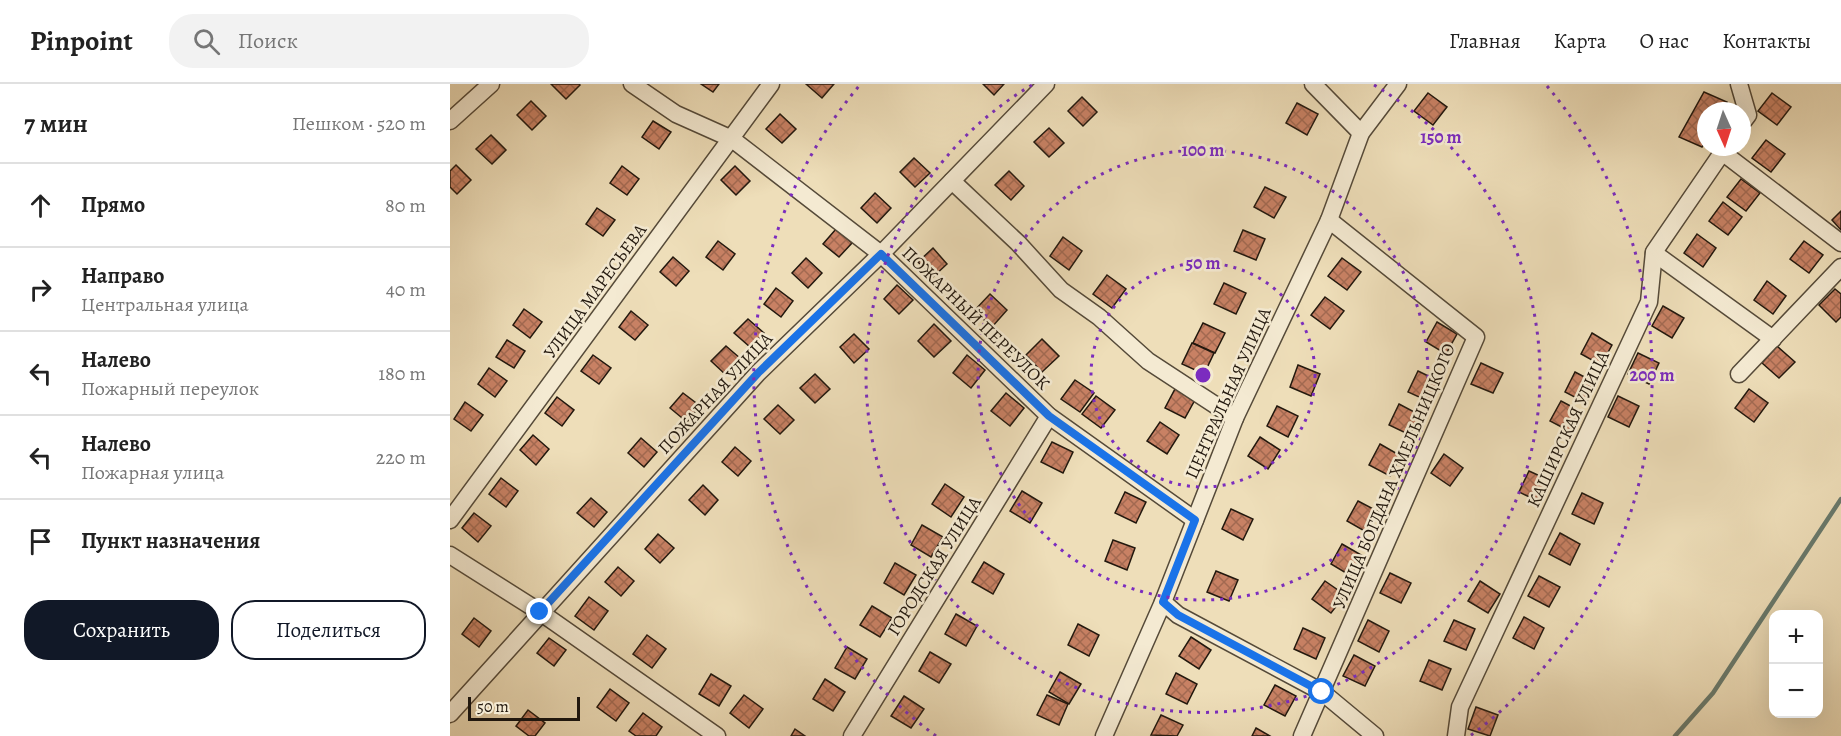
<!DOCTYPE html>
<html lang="ru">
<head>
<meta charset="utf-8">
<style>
	:root { --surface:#fff; --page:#f2f2f2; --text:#222; --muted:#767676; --line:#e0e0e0; --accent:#111827 }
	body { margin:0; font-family:Alegreya,serif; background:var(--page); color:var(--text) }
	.controls { position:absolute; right:18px; bottom:18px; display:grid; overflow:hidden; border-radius:12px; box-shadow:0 6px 24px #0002 }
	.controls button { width:54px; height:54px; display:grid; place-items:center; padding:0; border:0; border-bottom:2px solid var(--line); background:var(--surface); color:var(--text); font:30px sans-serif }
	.compass { position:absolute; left:1247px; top:18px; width:54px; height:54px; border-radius:50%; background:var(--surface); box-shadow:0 6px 24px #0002; rotate:177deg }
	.scale { position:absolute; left:18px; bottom:15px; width:112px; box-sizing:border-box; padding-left:6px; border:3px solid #22180e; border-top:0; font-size:16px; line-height:21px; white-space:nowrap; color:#22180e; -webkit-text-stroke:4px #f4ead2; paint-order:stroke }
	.stop { position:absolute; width:18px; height:18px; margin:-14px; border:4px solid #1a73e8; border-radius:50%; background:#fff }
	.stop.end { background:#1a73e8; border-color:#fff; box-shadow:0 2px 6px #0008 }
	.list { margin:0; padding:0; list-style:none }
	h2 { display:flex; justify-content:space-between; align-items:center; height:78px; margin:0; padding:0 24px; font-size:26px }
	h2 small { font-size:20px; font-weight:400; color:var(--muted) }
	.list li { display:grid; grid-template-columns:39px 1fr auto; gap:18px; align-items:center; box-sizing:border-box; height:84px; padding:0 24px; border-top:2px solid var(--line) }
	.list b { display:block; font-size:22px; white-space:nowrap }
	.list p { margin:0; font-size:20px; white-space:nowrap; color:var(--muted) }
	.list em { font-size:20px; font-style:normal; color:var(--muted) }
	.actions { display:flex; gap:12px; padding:18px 24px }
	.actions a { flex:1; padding:14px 0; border:2px solid var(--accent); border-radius:24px; text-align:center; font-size:21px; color:var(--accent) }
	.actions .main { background:var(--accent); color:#fff }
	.icon { flex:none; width:33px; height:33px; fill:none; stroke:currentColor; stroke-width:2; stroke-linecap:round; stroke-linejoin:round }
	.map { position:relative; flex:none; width:1391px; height:652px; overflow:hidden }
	header { display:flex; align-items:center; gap:36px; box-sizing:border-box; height:84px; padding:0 30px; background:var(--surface); border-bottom:2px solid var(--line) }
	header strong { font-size:28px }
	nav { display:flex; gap:33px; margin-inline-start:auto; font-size:21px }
	.search { width:420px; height:54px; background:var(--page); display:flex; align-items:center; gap:15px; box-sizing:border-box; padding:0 21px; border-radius:24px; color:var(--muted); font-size:22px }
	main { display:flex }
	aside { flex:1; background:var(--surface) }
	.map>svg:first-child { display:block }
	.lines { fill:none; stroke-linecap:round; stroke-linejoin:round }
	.stream { stroke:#697a6d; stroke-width:4.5 }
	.building { fill:url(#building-cross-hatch); stroke:#22180e; stroke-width:1.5 }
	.minor-casing { stroke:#554a39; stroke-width:19 }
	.minor { stroke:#f4ead2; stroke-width:16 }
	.route { stroke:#1a73e8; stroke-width:8 }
	.ring { fill:none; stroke:#7b2cbf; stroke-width:3; stroke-dasharray:3 6 }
	.labels { text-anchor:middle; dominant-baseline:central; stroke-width:5; stroke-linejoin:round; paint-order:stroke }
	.street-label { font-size:18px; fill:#22180e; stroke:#f4ead2 }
	.centre { fill:#7b2cbf; stroke:#f4ead2; stroke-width:3 }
	.ring-label { font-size:18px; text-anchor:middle; font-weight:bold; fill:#7b2cbf; stroke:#f4ead2; stroke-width:5; stroke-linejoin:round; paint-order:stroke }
</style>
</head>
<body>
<header>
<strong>Pinpoint</strong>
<div class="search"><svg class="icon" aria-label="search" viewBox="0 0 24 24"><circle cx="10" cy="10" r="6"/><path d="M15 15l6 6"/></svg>Поиск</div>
<nav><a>Главная</a><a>Карта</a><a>О нас</a><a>Контакты</a></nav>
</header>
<main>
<aside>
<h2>7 мин<small>Пешком · 520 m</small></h2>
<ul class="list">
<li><svg class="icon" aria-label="ahead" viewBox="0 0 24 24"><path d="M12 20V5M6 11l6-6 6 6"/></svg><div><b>Прямо</b></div><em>80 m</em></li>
<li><svg class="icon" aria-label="right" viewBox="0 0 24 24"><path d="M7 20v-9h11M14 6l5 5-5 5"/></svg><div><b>Направо</b><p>Центральная улица</p></div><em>40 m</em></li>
<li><svg class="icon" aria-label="left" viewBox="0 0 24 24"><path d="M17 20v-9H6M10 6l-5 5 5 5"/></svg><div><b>Налево</b><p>Пожарный переулок</p></div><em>180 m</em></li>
<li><svg class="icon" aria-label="left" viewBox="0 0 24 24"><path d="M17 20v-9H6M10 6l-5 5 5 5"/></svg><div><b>Налево</b><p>Пожарная улица</p></div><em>220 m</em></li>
<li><svg class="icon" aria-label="arrive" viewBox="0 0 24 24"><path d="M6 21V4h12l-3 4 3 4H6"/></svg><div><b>Пункт назначения</b></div></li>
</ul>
<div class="actions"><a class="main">Сохранить</a><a>Поделиться</a></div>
</aside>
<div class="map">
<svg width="1391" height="652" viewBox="0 0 1391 652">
	<defs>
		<pattern id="building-cross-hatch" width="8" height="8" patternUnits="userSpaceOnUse" patternTransform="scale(1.5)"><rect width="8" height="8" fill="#c88164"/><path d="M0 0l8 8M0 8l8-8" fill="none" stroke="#a26951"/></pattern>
	</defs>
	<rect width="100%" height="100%" fill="#eedeb9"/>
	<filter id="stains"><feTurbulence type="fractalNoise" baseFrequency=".00333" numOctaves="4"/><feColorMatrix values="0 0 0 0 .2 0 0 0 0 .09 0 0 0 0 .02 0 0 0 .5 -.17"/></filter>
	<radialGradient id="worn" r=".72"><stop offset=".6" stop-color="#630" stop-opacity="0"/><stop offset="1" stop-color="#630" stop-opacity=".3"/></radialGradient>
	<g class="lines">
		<polyline class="stream" points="1225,652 1263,609 1391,415"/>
	</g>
	<g class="building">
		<polygon points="101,0 129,0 130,1 116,15"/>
		<polygon points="251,0 269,0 263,8"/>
		<polygon points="356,0 384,0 372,14"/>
		<polygon points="533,0 554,0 544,11"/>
		<polygon points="1254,8 1277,18 1272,27 1256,27 1256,56 1252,63 1229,53"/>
		<polygon points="978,9 997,23 983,41 964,27"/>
		<polygon points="1322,9 1341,23 1327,41 1308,27"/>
		<polygon points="632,13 647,28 633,42 618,27"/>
		<polygon points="81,17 96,32 82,46 67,31"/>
		<polygon points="847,19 868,30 857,51 836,39"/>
		<polygon points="330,30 346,45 332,59 316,45"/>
		<polygon points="203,37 221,48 209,65 192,53"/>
		<polygon points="599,44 614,59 599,73 584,58"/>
		<polygon points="41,51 56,66 42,80 26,65"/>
		<polygon points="1316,56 1335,70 1321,88 1302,74"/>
		<polygon points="464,74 480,89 465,103 450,88"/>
		<polygon points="6,81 21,96 7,110 0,103 0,87"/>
		<polygon points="172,82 189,95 177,111 160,99"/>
		<polygon points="285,82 300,97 286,111 271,96"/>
		<polygon points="559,87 574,102 561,116 545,101"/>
		<polygon points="1291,95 1310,109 1296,127 1277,113"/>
		<polygon points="815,103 836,113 824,134 804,123"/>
		<polygon points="425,109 441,124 427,139 411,124"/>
		<polygon points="1273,118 1292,133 1278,151 1259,137"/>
		<polygon points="147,124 165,136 153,152 136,140"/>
		<polygon points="1391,127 1391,146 1382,136"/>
		<polygon points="386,145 402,159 389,173 373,160"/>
		<polygon points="793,146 815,155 806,176 784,167"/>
		<polygon points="1247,150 1266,164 1253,183 1234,169"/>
		<polygon points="613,153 632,167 619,186 600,172"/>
		<polygon points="268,157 285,170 273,186 256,173"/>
		<polygon points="1354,157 1373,171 1359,189 1340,175"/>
		<polygon points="483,164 497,180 483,193 468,178"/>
		<polygon points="223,173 239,187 226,202 210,188"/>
		<polygon points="356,174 372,189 358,204 342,189"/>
		<polygon points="892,174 911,188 897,206 878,192"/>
		<polygon points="657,191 676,205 662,224 643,210"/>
		<polygon points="1317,197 1336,212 1323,230 1304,216"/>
		<polygon points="774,199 796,209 786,230 764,220"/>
		<polygon points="447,201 463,216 449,230 434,215"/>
		<polygon points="326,204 343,217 331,233 314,220"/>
		<polygon points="1385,205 1391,210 1391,233 1386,238 1369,221"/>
		<polygon points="540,210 557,226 542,243 524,227"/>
		<polygon points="875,213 894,227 880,245 861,231"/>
		<polygon points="1213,222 1234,234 1222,254 1202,242"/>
		<polygon points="74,225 92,238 80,254 63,241"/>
		<polygon points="181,227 198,241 185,256 169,243"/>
		<polygon points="298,235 314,249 300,263 284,249"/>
		<polygon points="987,238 1007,250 996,270 976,258"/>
		<polygon points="753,239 775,249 765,269 743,259"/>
		<polygon points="484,240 501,257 484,273 468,257"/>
		<polygon points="1142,249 1162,261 1151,281 1131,270"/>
		<polygon points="404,250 419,265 404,279 390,263"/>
		<polygon points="592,255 609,272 592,288 576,271"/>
		<polygon points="57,256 75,267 64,284 46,273"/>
		<polygon points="742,259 764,269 754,290 732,280"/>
		<polygon points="276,262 291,275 276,291 261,277"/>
		<polygon points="1327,262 1345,278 1329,294 1312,279"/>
		<polygon points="1188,269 1209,279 1199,300 1178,290"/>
		<polygon points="143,271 161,284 149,300 131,287"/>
		<polygon points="517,271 535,286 521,304 503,289"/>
		<polygon points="1031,279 1053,289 1043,309 1021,300"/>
		<polygon points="848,281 870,290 861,312 840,303"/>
		<polygon points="39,284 57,297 45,313 28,300"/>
		<polygon points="968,287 989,297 980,318 958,308"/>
		<polygon points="1125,288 1146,299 1136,319 1115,308"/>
		<polygon points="365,290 380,305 365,319 350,304"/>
		<polygon points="625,296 644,309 630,328 611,315"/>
		<polygon points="726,303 746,314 735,334 715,324"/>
		<polygon points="1299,305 1318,319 1304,338 1285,324"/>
		<polygon points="233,309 250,322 237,338 220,324"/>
		<polygon points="556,309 574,324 560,342 541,327"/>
		<polygon points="646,312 665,326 651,344 632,330"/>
		<polygon points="1168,312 1189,322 1179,343 1158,333"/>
		<polygon points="107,313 124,326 112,342 95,329"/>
		<polygon points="1111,317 1132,328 1121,348 1100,337"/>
		<polygon points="15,318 33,331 21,347 4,335"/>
		<polygon points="949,320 970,331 960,351 939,341"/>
		<polygon points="328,321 344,336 330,350 314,335"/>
		<polygon points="827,322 848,332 838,353 817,342"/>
		<polygon points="710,338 729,351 717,370 697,357"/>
		<polygon points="83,351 99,365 86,381 70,366"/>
		<polygon points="810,353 830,366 818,385 798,372"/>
		<polygon points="191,354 207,368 194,383 178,369"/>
		<polygon points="602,358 623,368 613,389 591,378"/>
		<polygon points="930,360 951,372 940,392 919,381"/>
		<polygon points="285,363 301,377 288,392 272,378"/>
		<polygon points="994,370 1013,384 1000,402 981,389"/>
		<polygon points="1079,387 1101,397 1090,418 1069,408"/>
		<polygon points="51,394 68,407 56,423 39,410"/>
		<polygon points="495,400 514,413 501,433 482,420"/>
		<polygon points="253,401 268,416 255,431 239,416"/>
		<polygon points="572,407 592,419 580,439 560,427"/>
		<polygon points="675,408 696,418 686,439 665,429"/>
		<polygon points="1132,409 1153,419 1144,440 1122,430"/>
		<polygon points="141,414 157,428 144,443 127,429"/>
		<polygon points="908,417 929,428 918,449 897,437"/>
		<polygon points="781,425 803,435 793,456 772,445"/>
		<polygon points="24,429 41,442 28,458 12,444"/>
		<polygon points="472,441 493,453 481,473 461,461"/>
		<polygon points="1110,449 1130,460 1120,481 1099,470"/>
		<polygon points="208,450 224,464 210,479 195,465"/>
		<polygon points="663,456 685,464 677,486 655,477"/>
		<polygon points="892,460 913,472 901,492 881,480"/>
		<polygon points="534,478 554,490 543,510 522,498"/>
		<polygon points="445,479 466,491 454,511 434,499"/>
		<polygon points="168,483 184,497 171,512 155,498"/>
		<polygon points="766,487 788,496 779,517 757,508"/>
		<polygon points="940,489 961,499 951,519 930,509"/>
		<polygon points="1089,492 1110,503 1099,523 1078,512"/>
		<polygon points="875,497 895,511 881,529 862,515"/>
		<polygon points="1030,497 1050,510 1038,529 1018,517"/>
		<polygon points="139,513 158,527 144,546 125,532"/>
		<polygon points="422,522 442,534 430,553 410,541"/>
		<polygon points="506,530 527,542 516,562 495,550"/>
		<polygon points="1074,533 1094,544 1084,565 1063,554"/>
		<polygon points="24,534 41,547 29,563 12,550"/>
		<polygon points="918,536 939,547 929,568 908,557"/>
		<polygon points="1004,536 1025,545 1016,566 994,557"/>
		<polygon points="628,540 649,551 639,572 618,561"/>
		<polygon points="853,544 875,554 866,575 844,565"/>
		<polygon points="197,551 216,565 202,584 183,570"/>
		<polygon points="741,553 761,566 749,585 729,572"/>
		<polygon points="99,554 116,566 104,582 87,569"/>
		<polygon points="397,563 417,575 405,595 385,584"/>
		<polygon points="480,568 501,580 489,599 469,587"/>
		<polygon points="904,571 925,582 915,602 893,592"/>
		<polygon points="979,576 1001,585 992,606 970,597"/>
		<polygon points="610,588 631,600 619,620 599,608"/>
		<polygon points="726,589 747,600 737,620 716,610"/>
		<polygon points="261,590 281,602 269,622 249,610"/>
		<polygon points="375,595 395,608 383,627 363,615"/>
		<polygon points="825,601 846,612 835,632 814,621"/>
		<polygon points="160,605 179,619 166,637 147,623"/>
		<polygon points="294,611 313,625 299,644 280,629"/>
		<polygon points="597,611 618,620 609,641 587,631"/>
		<polygon points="454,612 474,625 461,644 441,632"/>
		<polygon points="1026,623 1048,631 1040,652 1018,645"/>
		<polygon points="78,626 95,639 85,652 79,652 66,642"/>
		<polygon points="193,629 212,643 206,652 186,652 179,647"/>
		<polygon points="711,631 733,641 727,652 701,651"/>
		<polygon points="806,644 820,652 802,652"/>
		<polygon points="345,645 355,652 341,652"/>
	</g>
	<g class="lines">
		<defs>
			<g id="minor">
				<polyline points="182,0 226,30 282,55 431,170 599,332 745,436"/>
				<polyline points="863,0 911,49"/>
				<polyline points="1289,0 1298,31 1292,39"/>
				<polyline points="0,37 41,0"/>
				<polyline points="1272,68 1391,159"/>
				<polyline points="502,97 568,159 611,206 649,233 698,277 785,334"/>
				<polyline points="1204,169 1323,255"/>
				<polyline points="1289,290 1391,183"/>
				<polyline points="0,436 321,0"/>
				<polyline points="0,471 90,528 267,652"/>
				<polyline points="713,518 728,531 872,608 925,652"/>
				<polyline points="0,630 308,289 431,170 596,0"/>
				<polyline points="402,652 599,332"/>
				<polyline points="654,652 713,518 785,334 879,136 911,49 948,0"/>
				<polyline points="852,652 1026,253 879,136"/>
				<polyline points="1006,652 1010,623 1199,218 1204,168 1276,63"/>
			</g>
		</defs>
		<use href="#minor" class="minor-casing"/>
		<use href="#minor" class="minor"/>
	</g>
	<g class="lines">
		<polyline class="route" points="90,528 308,289 431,170 599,332 745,436 713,518 728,531 872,608"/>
	</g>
	<g class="ring">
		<circle cx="753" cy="291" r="112"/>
		<circle cx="753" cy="291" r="225"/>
		<path d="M924 1A337 337 0 1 1 582 1"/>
		<path d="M486 652A449 449 0 0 1 409 2M1097 2A449 449 0 0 1 1020 652"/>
	</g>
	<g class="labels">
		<g class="street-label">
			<text transform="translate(145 207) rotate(-54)">УЛИЦА МАРЕСЬЕВА</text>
			<text transform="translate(526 234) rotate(44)">ПОЖАРНЫЙ ПЕРЕУЛОК</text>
			<text transform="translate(265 309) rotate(-47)">ПОЖАРНАЯ УЛИЦА</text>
			<text transform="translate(778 309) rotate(-66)">ЦЕНТРАЛЬНАЯ УЛИЦА</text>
			<text transform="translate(1118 345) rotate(-65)">КАШИРСКАЯ УЛИЦА</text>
			<text transform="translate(944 392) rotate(-67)">УЛИЦА БОГДАНА ХМЕЛЬНИЦКОГО</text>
			<text transform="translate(484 482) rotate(-58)">ГОРОДСКАЯ УЛИЦА</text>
		</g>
	</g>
	<circle cx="753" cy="291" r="9" class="centre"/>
	<g class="ring-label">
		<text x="991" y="59">150 m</text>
		<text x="753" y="72">100 m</text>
		<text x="753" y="185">50 m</text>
		<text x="1202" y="297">200 m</text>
	</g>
	<rect width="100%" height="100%" filter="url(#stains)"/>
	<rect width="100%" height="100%" fill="url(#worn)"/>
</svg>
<div class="controls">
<button>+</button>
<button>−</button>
</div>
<svg class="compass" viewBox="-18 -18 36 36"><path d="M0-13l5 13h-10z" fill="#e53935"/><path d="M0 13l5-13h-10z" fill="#767676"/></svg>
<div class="scale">50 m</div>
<div class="stop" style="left:872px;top:608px"></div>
<div class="stop end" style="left:90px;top:528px"></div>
</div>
</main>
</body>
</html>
